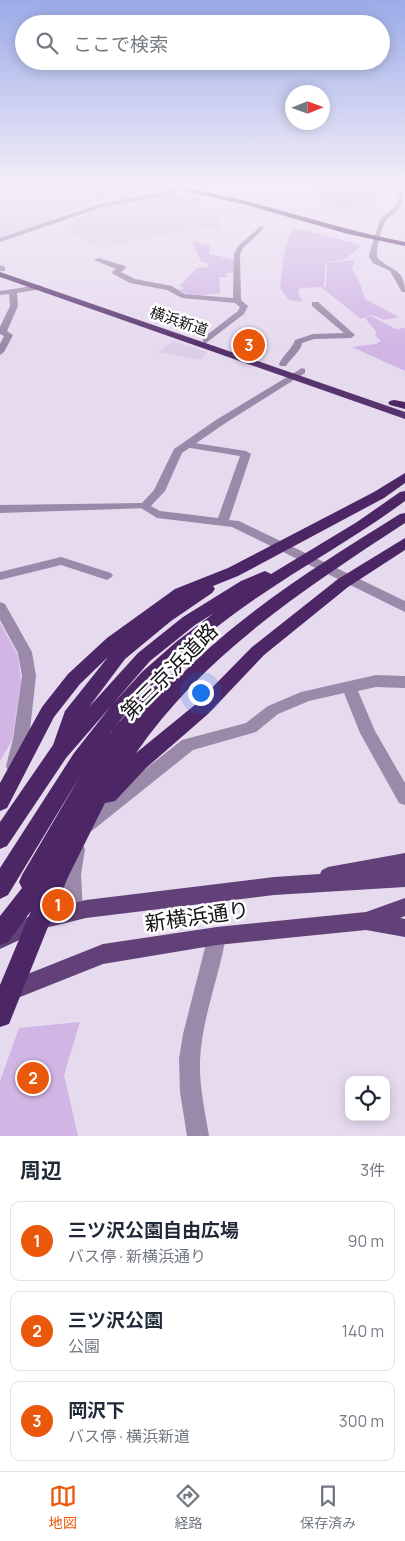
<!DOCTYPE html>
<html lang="ja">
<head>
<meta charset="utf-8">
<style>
	:root { --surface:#fff; --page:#f6f6f7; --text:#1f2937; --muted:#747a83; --line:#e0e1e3; --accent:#ea580c }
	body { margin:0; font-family:Manrope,"Noto Sans JP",sans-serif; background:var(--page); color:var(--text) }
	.controls { position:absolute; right:15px; bottom:15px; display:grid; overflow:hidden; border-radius:10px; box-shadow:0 2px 12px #0003 }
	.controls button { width:45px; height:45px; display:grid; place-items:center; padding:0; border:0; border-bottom:1px solid var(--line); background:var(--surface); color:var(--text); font:25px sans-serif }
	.compass { position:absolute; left:285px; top:85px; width:45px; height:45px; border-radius:50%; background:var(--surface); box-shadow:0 2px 12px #0003; rotate:89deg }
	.you { position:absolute; left:200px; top:692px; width:18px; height:18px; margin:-12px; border:4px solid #fff; border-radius:50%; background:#1a73e8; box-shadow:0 0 0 8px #1a73e833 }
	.badge { display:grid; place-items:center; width:32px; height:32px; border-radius:50%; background:var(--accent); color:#fff; font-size:16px; font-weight:700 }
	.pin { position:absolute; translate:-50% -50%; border:2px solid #fff; box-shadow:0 1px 5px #0006 }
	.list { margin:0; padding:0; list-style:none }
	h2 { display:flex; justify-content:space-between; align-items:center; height:65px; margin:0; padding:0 20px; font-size:21px }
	h2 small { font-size:16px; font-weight:400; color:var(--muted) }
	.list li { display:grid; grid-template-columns:32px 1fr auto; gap:15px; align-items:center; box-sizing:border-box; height:80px; margin:0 10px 10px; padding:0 10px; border:1px solid var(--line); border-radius:10px }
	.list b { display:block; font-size:19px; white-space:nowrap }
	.list p { margin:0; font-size:16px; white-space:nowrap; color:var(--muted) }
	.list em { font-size:16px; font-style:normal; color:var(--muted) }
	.icon { flex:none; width:28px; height:28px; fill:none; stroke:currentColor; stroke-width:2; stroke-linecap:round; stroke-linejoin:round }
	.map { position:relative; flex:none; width:405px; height:1136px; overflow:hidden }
	.search { position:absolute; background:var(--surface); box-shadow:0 2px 12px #0003; left:15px; right:15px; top:15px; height:55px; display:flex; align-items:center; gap:12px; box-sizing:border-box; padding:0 18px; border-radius:28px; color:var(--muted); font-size:19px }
	.sheet { height:335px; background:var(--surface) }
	nav { display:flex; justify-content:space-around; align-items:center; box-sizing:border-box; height:70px; border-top:1px solid var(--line); background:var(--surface); font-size:14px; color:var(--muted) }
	nav a { display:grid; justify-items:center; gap:2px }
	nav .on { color:var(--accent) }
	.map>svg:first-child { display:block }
	.built { fill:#dccde8 }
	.green { fill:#d1b6e5 }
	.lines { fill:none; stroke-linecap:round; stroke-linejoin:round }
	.motorway-tunnel { stroke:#c7bccf; stroke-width:8; stroke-dasharray:8 4; stroke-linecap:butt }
	.minor { fill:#9b89a9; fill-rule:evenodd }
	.tertiary { fill:#9b89a9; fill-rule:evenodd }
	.primary { fill:#624178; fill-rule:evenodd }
	.trunk { fill:#58346f; fill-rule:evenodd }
	.motorway { fill:#4d2666; fill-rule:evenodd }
	.labels { text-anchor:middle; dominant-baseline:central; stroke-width:5; stroke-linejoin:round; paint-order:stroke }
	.far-street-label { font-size:15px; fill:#161319; stroke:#fff }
	.near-street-label { font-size:21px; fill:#161319; stroke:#fff }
</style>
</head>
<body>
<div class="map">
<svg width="405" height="1136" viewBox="0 0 405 1136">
	<rect width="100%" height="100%" fill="#e6daef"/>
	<g class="built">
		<polygon points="2,185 193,185 166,192 116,200 69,212 48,222 0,237 0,187"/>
		<polygon points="177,195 190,207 209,208 212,213 228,216 219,218 221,229 189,230 98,248 60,228 99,208 127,201"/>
		<polygon points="173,341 207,352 201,360 159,352"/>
	</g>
	<g class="green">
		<path d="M318 185H352L363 189 372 185H389L395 192 378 191 377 200 371 206C352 208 331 211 315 198L320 188Z"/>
		<polygon points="292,227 362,245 345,259 325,263 324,287 326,287 327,263 355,260 352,269 360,284 365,299 399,317 384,320 372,315 361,319 321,287 300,288 298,293 303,302 289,300 280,288 284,254"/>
		<path d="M192 241 210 245 209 254 235 260 234 273H226L227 277H219L220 293C209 295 187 297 178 290L183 289V287H179L197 268 209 267 206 262H201Z"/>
		<polygon points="371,316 396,329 405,328 405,371 352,347 376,344 381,341 375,335 377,333 365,318"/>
		<polygon points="0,623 18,655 21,681 12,741 0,761"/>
		<polygon points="80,1022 64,1075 78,1136 0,1136 0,1081 19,1028"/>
	</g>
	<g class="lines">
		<polyline class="motorway-tunnel" points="0,192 149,195 199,199"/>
		<g class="minor">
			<polygon points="189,185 199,185 169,195 103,207 0,242 0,238 100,204 168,191"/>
			<path d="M393 185H399C405 195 405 203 396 212 394 214 389 216 387 219 382 225 376 249 377 257 389 271 405 267 405 292H402L390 271 373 263 369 257 370 251 381 218 393 209 400 198Z"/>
			<polygon points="261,226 263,227 263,229 243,248 240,254 241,300 248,306 244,314 206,343 203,342 203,338 238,311 240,307 235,303 182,298 167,290 130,283 113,274 112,272 116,269 94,260 98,258 125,266 126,268 121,272 135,279 172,286 184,294 233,298 234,254 238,246"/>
			<polygon points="0,265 5,267 5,271 0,271"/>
			<polygon points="39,285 43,287 42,289 17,293 18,306 7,331 13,335 4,352 0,355 0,344 4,336 0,334 0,327 10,306 9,294 0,295 0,291"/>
			<path d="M312 302H318L355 335 351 338 314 339 302 343C302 350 290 359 286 366H280L279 364C283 355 292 349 295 340L313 334 344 333 312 306Z"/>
			<polygon points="188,442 246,451 251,454 229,520 239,521 405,601 405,612 232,527 157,518 141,508 139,506 145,503 160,511 218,518 240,456 184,447 183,445 184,443"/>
			<polygon points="61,557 111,573 113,576 107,580 61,565 0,580 0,572"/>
			<polygon points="0,602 5,604 32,652 36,676 29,739 20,771 14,773 8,771 6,766 13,739 22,676 18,653 0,620"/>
			<polygon points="376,675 405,676 405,688 376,687 358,691 375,731 405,783 405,805 399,803 360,733 344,693 309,701 278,714 256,732 193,750 93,830 87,833 81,830 78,825 81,820 182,740 246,723 268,706 301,692"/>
			<path d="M76 841 82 843 85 849 81 875 83 911 81 918 74 920 67 918C60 899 62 861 70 843Z"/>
			<path d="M217 927 224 929 226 936C219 977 202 1018 200 1060 199 1085 205 1111 209 1136H187L180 1092 179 1059 183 1034 208 936 210 929Z"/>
		</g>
		<polygon class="tertiary" points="302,368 305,369 305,373 224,424 182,453 165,491 149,508 0,513 0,505 142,503 154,490 174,449 216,420"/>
		<g class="primary">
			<polygon points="405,853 405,887 274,895 86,918 45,928 0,949 0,929 44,910 86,900 274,877 320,874 322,870 328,867"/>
			<polygon points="405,898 405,916 400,918 405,919 405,937 366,930 217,945 103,964 0,1005 0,985 103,944 217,927 366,912"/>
		</g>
		<polygon class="trunk" points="0,272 405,412 405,419 0,277"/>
		<g class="motorway">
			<path d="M191 189C263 202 333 228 405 242V246L348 234 243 204 189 192V190Z"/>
			<polygon points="394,400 405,402 405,409 390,405 388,403 390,401"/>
			<path d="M405 473V483L384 498 238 576 213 586 215 589 212 593 171 621 125 659 89 707 138 653 183 617 241 581 265 571 271 574 357 522 400 492 405 491V501C358 536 306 564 258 597 202 635 152 680 110 733 121 720 166 667 183 673 246 609 325 561 400 514L405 513V523C307 587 204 654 136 753L196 704 252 647 338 579 405 538V550L348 587 264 655 208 714 146 768 115 801 105 803 68 877 9 1024 0 1027V985L31 911 8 942 0 945V916L22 888 19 882 22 875 82 773 8 895 0 899V868L74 753 111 706 142 672 176 642 214 613 195 625 150 661 66 758 7 846 0 849V822L53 745 65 711 108 657 80 684 54 717 7 808 0 811V783L42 707 68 674 107 638 175 589 228 568 374 492Z"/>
		</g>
	</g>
	<linearGradient id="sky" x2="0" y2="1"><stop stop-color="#9babe8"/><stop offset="0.54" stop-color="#f4eef8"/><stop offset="1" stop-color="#f4eef8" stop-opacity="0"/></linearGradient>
	<rect width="405" height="344" fill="url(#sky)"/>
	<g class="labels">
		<g class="far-street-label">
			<text transform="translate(179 321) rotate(19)">横浜新道</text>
		</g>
		<g class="near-street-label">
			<text transform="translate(169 671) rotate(-45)">第三京浜道路</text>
			<text transform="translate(197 916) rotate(-8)">新横浜通り</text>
		</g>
	</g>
</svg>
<div class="controls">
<button><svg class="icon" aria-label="locate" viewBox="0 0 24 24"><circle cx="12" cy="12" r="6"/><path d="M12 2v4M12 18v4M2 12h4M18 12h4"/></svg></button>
</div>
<svg class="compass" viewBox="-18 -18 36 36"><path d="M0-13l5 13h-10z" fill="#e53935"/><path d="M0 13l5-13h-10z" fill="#747a83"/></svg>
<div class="you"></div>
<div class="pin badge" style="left:58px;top:905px">1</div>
<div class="pin badge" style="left:33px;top:1078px">2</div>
<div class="pin badge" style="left:249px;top:345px">3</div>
<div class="search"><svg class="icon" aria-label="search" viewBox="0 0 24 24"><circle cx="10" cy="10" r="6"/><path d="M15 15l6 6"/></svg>ここで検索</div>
</div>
<section class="sheet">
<h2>周辺<small>3件</small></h2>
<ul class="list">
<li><span class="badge">1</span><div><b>三ツ沢公園自由広場</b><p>バス停 · 新横浜通り</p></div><em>90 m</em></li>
<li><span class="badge">2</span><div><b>三ツ沢公園</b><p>公園</p></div><em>140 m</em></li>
<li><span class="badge">3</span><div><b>岡沢下</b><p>バス停 · 横浜新道</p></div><em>300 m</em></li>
</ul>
</section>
<nav>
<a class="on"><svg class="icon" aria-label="map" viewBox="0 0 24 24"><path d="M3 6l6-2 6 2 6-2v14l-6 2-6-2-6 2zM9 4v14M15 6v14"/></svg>地図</a>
<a><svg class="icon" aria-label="directions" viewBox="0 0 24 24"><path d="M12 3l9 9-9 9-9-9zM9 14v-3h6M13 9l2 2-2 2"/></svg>経路</a>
<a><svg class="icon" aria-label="saved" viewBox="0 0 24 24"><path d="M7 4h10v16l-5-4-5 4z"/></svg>保存済み</a>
</nav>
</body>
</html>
